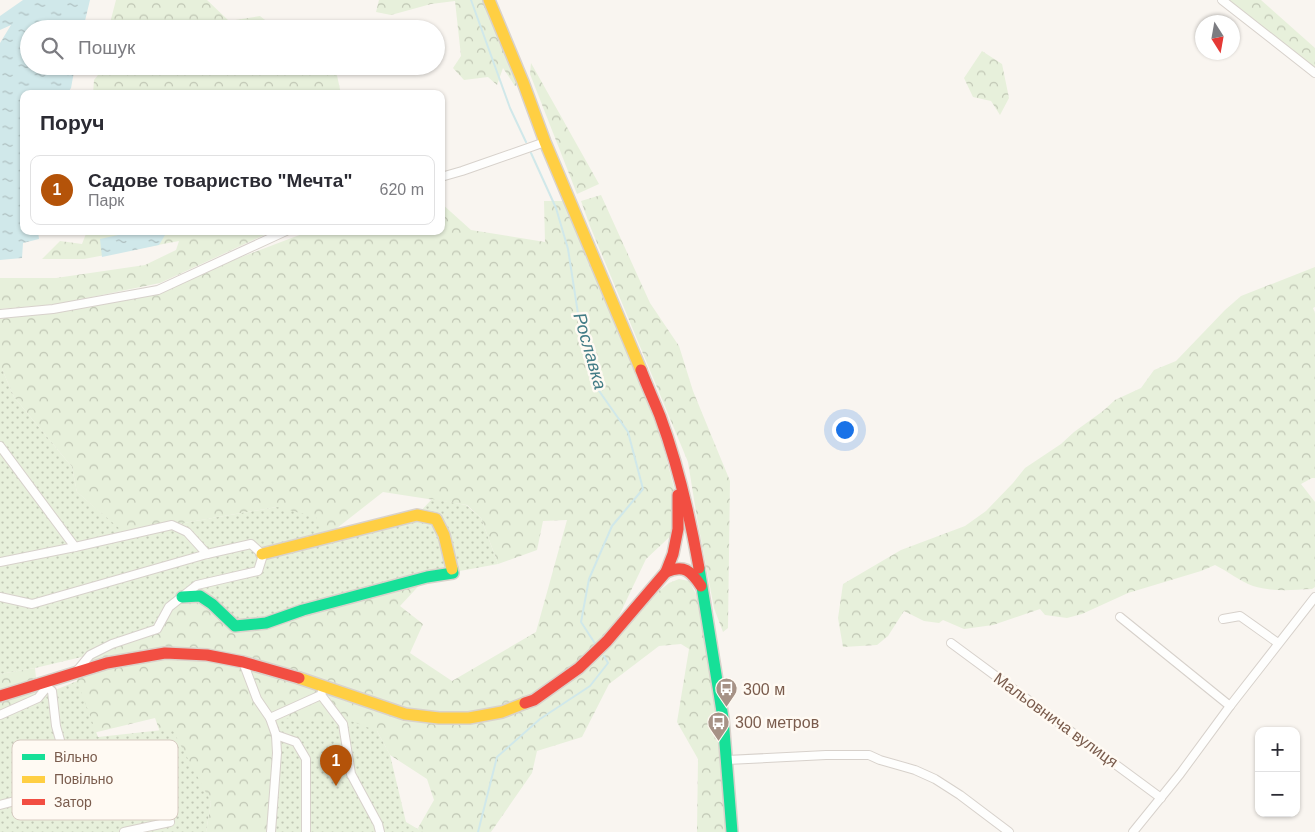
<!DOCTYPE html>
<html lang="uk">
<head>
<meta charset="utf-8">
<style>
	:root { --surface:#fff; --page:#f2f2f3; --text:#2b2b33; --muted:#7c7c81; --line:#e1e1e2; --accent:#b45309 }
	body { margin:0; font-family:Arial,sans-serif; background:var(--page); color:var(--text) }
	.controls { position:absolute; right:15px; bottom:15px; display:grid; overflow:hidden; border-radius:10px; box-shadow:0 1px 4px #0004 }
	.controls button { width:45px; height:45px; display:grid; place-items:center; padding:0; border:0; border-bottom:1px solid var(--line); background:var(--surface); color:var(--text); font:25px sans-serif }
	.compass { position:absolute; left:1195px; top:15px; width:45px; height:45px; border-radius:50%; background:var(--surface); box-shadow:0 1px 4px #0004; rotate:169deg }
	.you { position:absolute; left:844px; top:429px; width:18px; height:18px; margin:-12px; border:4px solid #fff; border-radius:50%; background:#1a73e8; box-shadow:0 0 0 8px #1a73e833 }
	.badge { display:grid; place-items:center; width:32px; height:32px; border-radius:50%; background:var(--accent); color:#fff; font-size:16px; font-weight:700 }
	.pin { position:absolute; translate:-50% -41px; filter:drop-shadow(0 1px 2px #0008) }
	.pin::after { content:''; position:absolute; top:26px; width:18px; height:15px; background:inherit; clip-path:polygon(0 0,100% 0,50% 100%) }
	.list { margin:0; padding:0; list-style:none }
	h2 { display:flex; justify-content:space-between; align-items:center; height:65px; margin:0; padding:0 20px; font-size:21px }
	h2 small { font-size:16px; font-weight:400; color:var(--muted) }
	.list li { display:grid; grid-template-columns:32px 1fr auto; gap:15px; align-items:center; box-sizing:border-box; height:70px; margin:0 10px 10px; padding:0 10px; border:1px solid var(--line); border-radius:10px }
	.list b { display:block; font-size:19px; white-space:nowrap }
	.list p { margin:0; font-size:16px; white-space:nowrap; color:var(--muted) }
	.list em { font-size:16px; font-style:normal; color:var(--muted) }
	.icon { flex:none; width:28px; height:28px; fill:none; stroke:currentColor; stroke-width:2; stroke-linecap:round; stroke-linejoin:round }
	.map { position:relative; flex:none; width:1315px; height:832px; overflow:hidden }
	.search { position:absolute; background:var(--surface); box-shadow:0 1px 4px #0004; left:20px; top:20px; width:425px; height:55px; display:flex; align-items:center; gap:12px; box-sizing:border-box; padding:0 18px; border-radius:28px; color:var(--muted); font-size:19px }
	.panel { position:absolute; background:var(--surface); box-shadow:0 1px 4px #0004; left:20px; top:90px; width:425px; height:145px; border-radius:10px }
	.map>svg:first-child { display:block }
	.forest { fill:url(#forest-crowns) }
	.garden { fill:url(#garden-dots) }
	.water { fill:url(#water-ripples) }
	.lines { fill:none; stroke-linecap:round; stroke-linejoin:round }
	.stream { stroke:#d0e8ea; stroke-width:2 }
	.street-casing { stroke:#d7d1cb; stroke-width:10 }
	.fast-casing { stroke:#d9d2cb; stroke-width:14 }
	.slow-casing { stroke:#d9d2cb; stroke-width:14 }
	.jam-casing { stroke:#d9d2cb; stroke-width:14 }
	.street { stroke:#fefefd; stroke-width:8 }
	.fast { stroke:#16e098; stroke-width:11 }
	.slow { stroke:#ffcf43; stroke-width:11 }
	.jam { stroke:#f24e42; stroke-width:11 }
	.labels { text-anchor:middle; dominant-baseline:central; stroke-width:5; stroke-linejoin:round; paint-order:stroke }
	.poi-label { font-size:16px; fill:#7a5c4d; stroke:#fffaf3; text-anchor:start }
	.street-label { font-size:16px; fill:#7a5c4d; stroke:#fffaf3 }
	.water-label { font-size:18px; font-style:italic; fill:#437c86; stroke:#fffaf3 }
	.key { fill:#fffaf3; stroke:#d7cbc1; stroke-width:1 }
	.key-label { font-size:14px; fill:#7a5c4d }
</style>
</head>
<body>
<div class="map">
<svg width="1315" height="832" viewBox="0 0 1315 832">
	<defs>
		<pattern id="forest-crowns" width="20" height="18" patternUnits="userSpaceOnUse" patternTransform="scale(1.25)"><rect width="20" height="18" fill="#e7f0db"/><path d="M2 6a3 3 0 1 1 6 0M12 15a3 3 0 1 1 6 0" fill="none" stroke="#c0c6b4"/></pattern>
		<pattern id="garden-dots" width="8" height="8" patternUnits="userSpaceOnUse" patternTransform="scale(1.25)"><rect width="8" height="8" fill="#e7f0db"/><path d="M2 2h.1M6 6h.1" fill="none" stroke="#c0c6b4" stroke-width="1.8" stroke-linecap="round"/></pattern>
		<pattern id="water-ripples" width="26" height="14" patternUnits="userSpaceOnUse" patternTransform="scale(1.25)"><rect width="26" height="14" fill="#d0e8ea"/><path d="M2 4q2-2 4 0t4 0M15 11q2-2 4 0t4 0" fill="none" stroke="#aebfc0"/></pattern>
	</defs>
	<rect width="100%" height="100%" fill="#f9f5f0"/>
	<g class="forest">
		<polygon points="116,0 207,0 229,21 260,16 276,29 112,29 110,23"/>
		<polygon points="379,0 483,0 518,85 515,86 503,68 497,85 488,77 464,80 453,68 461,56 455,1 431,4 391,15 376,12"/>
		<polygon points="1226,0 1261,0 1315,48 1315,73"/>
		<polygon points="982,51 1002,64 1009,98 1000,115 991,101 973,97 964,78"/>
		<polygon points="531,63 599,184 577,194 530,74"/>
		<polygon points="105,66 335,66 341,94 93,94 94,80"/>
		<polygon points="601,195 650,303 679,346 693,391 730,481 728,628 723,632 714,608 697,518 688,462 590,226 581,201"/>
		<polygon points="544,201 565,201 660,434 678,503 678,529 646,559 608,639 635,610 669,583 679,579 689,581 696,594 723,716 732,831 725,832 697,832 698,759 677,722 689,649 681,644 659,646 609,684 582,737 537,751 532,773 491,832 420,832 418,828 434,800 427,779 390,755 377,731 276,735 271,832 206,832 211,802 160,732 155,718 60,741 77,681 76,673 90,655 169,607 182,597 427,577 400,606 423,624 410,653 452,681 536,632 567,520 543,521 537,550 498,564 481,518 467,505 383,492 323,539 277,507 172,525 127,536 77,492 72,467 14,397 2,369 0,369 0,314 154,290 310,231 441,231 441,203 471,230 545,242"/>
		<polygon points="87,231 273,231 160,283 58,304 0,309 0,278 56,278 145,265 176,250 179,241 84,259 42,259 60,241 82,244"/>
		<path d="M1315 267V307L1313 308 1315 313V478H1312L1301 484 1315 502V587L1312 589C1292 590 1272 592 1253 586 1240 581 1227 571 1215 565L1201 571 1128 593 1082 614 1067 618 1045 615 1040 609 993 625 964 629 943 620 939 623 924 621 904 611 888 636 877 645 843 647 838 618 843 584 901 550 965 526 986 511 1013 483 1025 468 1061 444 1074 432 1103 411 1115 400 1141 388 1154 370 1176 361 1225 310 1241 296Z"/>
		<polygon points="35,668 38,698 0,715 0,674"/>
	</g>
	<g class="garden">
		<polygon points="0,369 2,369 14,397 72,467 77,492 127,535 172,525 277,507 316,517 323,538 417,515 432,499 466,505 481,518 498,564 427,577 235,626 212,604 182,597 169,607 157,629 90,655 35,668 0,674"/>
		<polygon points="77,681 98,737 172,729 211,802 206,832 0,832 0,713"/>
		<polygon points="270,718 351,721 377,731 390,755 406,822 423,832 271,832 277,753"/>
	</g>
	<g class="water">
		<polygon points="23,0 90,0 83,29 29,29 29,66 75,66 71,88 67,94 24,94 24,231 38,231 39,239 23,243 22,258 0,260 0,43 11,25 0,30 0,16"/>
		<polygon points="136,231 162,231 165,235 159,245 102,257 100,239"/>
	</g>
	<g class="lines">
		<g class="stream">
			<polyline points="471,0 510,108 526,142"/>
			<polyline points="531,153 556,208 568,249 579,320 597,388 628,432 643,489 612,526 589,579 581,622 596,645"/>
			<polyline points="478,832 497,757 540,719 590,686 608,663 604,656"/>
		</g>
		<defs>
			<g id="street">
				<polyline points="1222,0 1315,73"/>
				<polyline points="441,177 462,171 545,142"/>
				<polyline points="0,314 53,309 158,290 286,231"/>
				<polyline points="0,446 75,547"/>
				<polyline points="0,562 75,547 172,525 187,532 207,554"/>
				<polyline points="0,597 32,604 207,554 251,544 263,555 258,571 197,585 169,607 157,629 112,644 90,655 76,672"/>
				<polyline points="1120,617 1230,706"/>
				<polyline points="1223,619 1240,616 1278,643"/>
				<polyline points="951,643 1161,798"/>
				<polyline points="243,662 257,699 270,718 276,735 277,753 271,832"/>
				<polyline points="47,687 52,691 56,726 73,786"/>
				<polyline points="321,695 343,724 351,774 378,824 380,832"/>
				<polyline points="0,715 38,698 47,687 46,684"/>
				<polyline points="270,718 321,695 322,691"/>
				<polyline points="276,735 296,742 306,759 306,832"/>
				<polyline points="727,760 826,755 869,755 880,760 915,770 935,779 960,795 1009,832"/>
				<polyline points="0,805 73,786 157,768 170,822 124,832"/>
				<polyline points="1133,832 1180,774 1230,706 1315,597"/>
			</g>
			<g id="fast">
				<polyline points="699,568 723,718 732,832"/>
				<polyline points="182,597 200,596 212,604 235,626 266,623 303,610 427,577 453,573 452,569"/>
			</g>
			<g id="slow">
				<polyline points="489,0 523,82 545,142 641,370"/>
				<polyline points="262,554 417,515 436,519 444,535 452,569"/>
				<polyline points="299,678 405,714 439,718 469,718 502,712 525,703"/>
			</g>
			<g id="jam">
				<path d="M641 370C647 386 654 401 660 416 678 465 690 517 699 568"/>
				<path d="M666 572C684 564 691 571 701 586"/>
				<polyline points="0,696 107,663 165,653 207,655 243,662 299,678"/>
				<polyline points="525,703 534,700 579,668 607,641 666,572 673,554 678,529 678,495"/>
			</g>
		</defs>
		<use href="#street" class="street-casing"/>
		<use href="#fast" class="fast-casing"/>
		<use href="#slow" class="slow-casing"/>
		<use href="#jam" class="jam-casing"/>
		<use href="#street" class="street"/>
		<use href="#fast" class="fast"/>
		<use href="#slow" class="slow"/>
		<use href="#jam" class="jam"/>
	</g>
	<defs>
		<symbol id="bus-pin" viewBox="-11 -11 22 30"><path d="M0 17L-7.5 6A9.5 9.5 0 1 1 7.5 6Z" fill="#a69286" stroke="#fffaf3"/><path d="M-5-6H5V4H4V6H2V4H-2V6H-4V4H-5ZM-3.5-4V0h7V-4ZM-3.5 1.2v1.5H-2V1.2ZM2 1.2v1.5H3.5V1.2Z" fill="#fff"/></symbol>
	</defs>
	<g fill-rule="evenodd">
		<use href="#bus-pin" x="714" y="676" width="25" height="34"/>
		<use href="#bus-pin" x="706" y="710" width="25" height="34"/>
	</g>
	<g class="labels">
		<g class="poi-label">
			<text x="743" y="689">300 м</text>
			<text x="735" y="722">300 метров</text>
		</g>
		<g class="street-label">
			<text transform="translate(1056 720) rotate(36)">Мальовнича вулиця</text>
		</g>
		<g class="water-label">
			<text transform="translate(590 351) rotate(74)">Рославка</text>
		</g>
	</g>
	<rect x="12" y="740" width="166" height="80" rx="8" class="key"/>
	<rect x="22" y="754" width="23" height="6" fill="#16e098"/>
	<rect x="22" y="776" width="23" height="7" fill="#ffcf43"/>
	<rect x="22" y="799" width="23" height="6" fill="#f24e42"/>
	<g class="key-label">
		<text x="54" y="762">Вільно</text>
		<text x="54" y="784">Повільно</text>
		<text x="54" y="807">Затор</text>
	</g>
</svg>
<div class="controls">
<button>+</button>
<button>−</button>
</div>
<svg class="compass" viewBox="-18 -18 36 36"><path d="M0-13l5 13h-10z" fill="#e53935"/><path d="M0 13l5-13h-10z" fill="#7c7c81"/></svg>
<div class="you"></div>
<div class="pin badge" style="left:336px;top:786px">1</div>
<div class="search"><svg class="icon" aria-label="search" viewBox="0 0 24 24"><circle cx="10" cy="10" r="6"/><path d="M15 15l6 6"/></svg>Пошук</div>
<section class="panel">
<h2>Поруч<small></small></h2>
<ul class="list">
<li><span class="badge">1</span><div><b>Садове товариство &quot;Мечта&quot;</b><p>Парк</p></div><em>620 m</em></li>
</ul>
</section>
</div>
</body>
</html>
